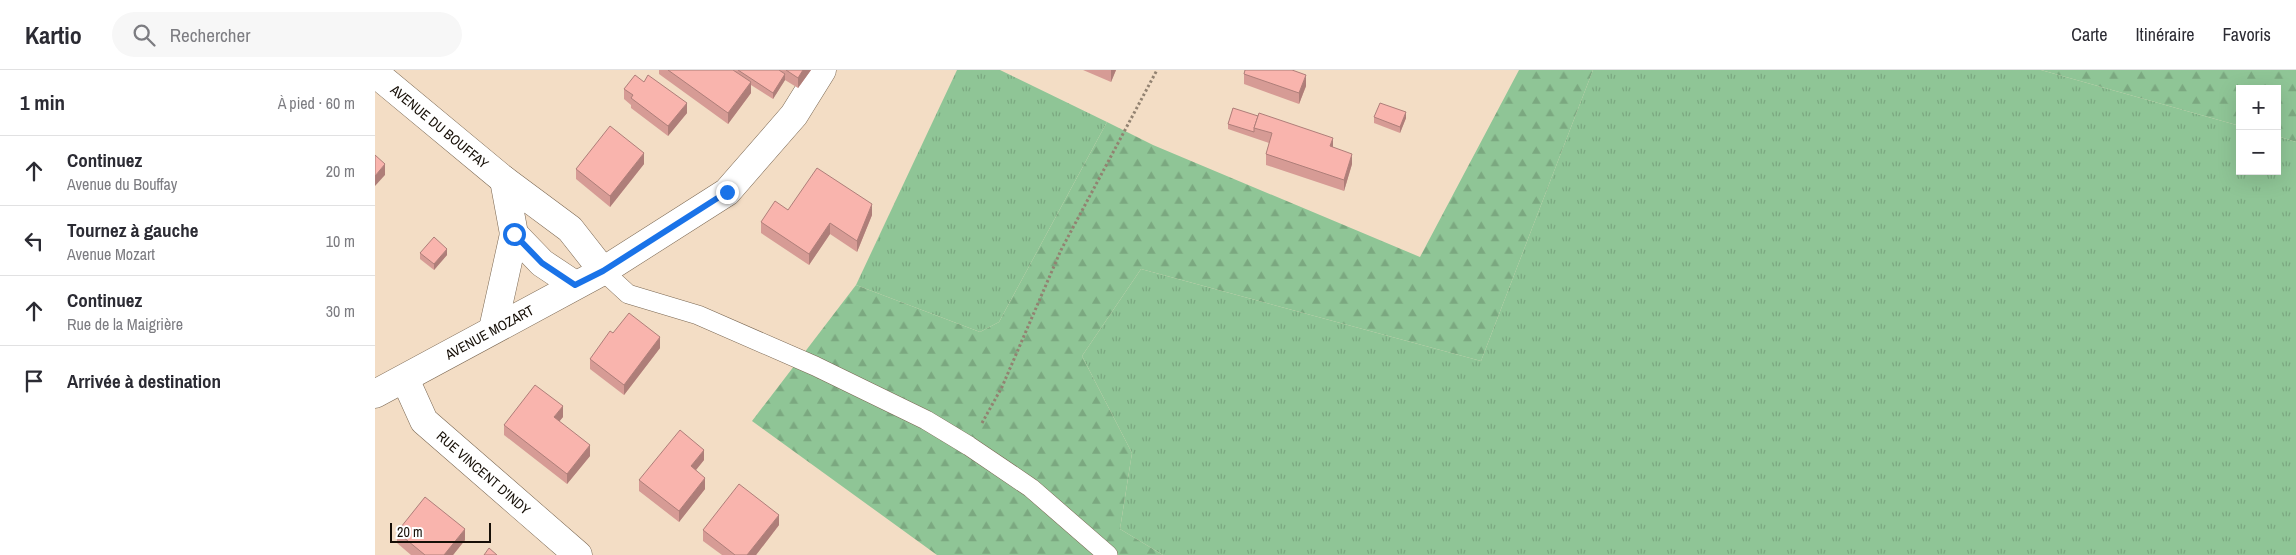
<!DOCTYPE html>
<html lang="fr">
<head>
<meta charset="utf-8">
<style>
	:root { --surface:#fff; --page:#f7f7f7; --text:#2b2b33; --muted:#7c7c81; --line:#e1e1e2 }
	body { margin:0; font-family:"Archivo Narrow",sans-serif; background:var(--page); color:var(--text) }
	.controls { position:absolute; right:15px; top:15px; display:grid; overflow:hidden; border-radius:0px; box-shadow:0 5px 20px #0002 }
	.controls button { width:45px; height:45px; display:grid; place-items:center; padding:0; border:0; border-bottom:1px solid var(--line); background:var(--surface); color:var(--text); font:25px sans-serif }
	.scale { position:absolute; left:15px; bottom:12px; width:101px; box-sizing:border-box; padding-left:5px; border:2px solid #160f07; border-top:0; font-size:14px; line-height:18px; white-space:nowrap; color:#160f07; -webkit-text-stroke:4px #fff; paint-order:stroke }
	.stop { position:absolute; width:15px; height:15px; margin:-11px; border:4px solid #1a73e8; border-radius:50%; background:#fff }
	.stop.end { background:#1a73e8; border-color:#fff; box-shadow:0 1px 5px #0008 }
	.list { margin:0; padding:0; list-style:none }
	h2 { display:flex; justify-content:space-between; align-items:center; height:65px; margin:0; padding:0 20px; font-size:21px }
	h2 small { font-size:16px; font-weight:400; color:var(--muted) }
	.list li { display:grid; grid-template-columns:32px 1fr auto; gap:15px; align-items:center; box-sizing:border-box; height:70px; padding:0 20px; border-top:1px solid var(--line) }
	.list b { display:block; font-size:19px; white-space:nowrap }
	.list p { margin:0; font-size:16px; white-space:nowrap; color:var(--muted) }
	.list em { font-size:16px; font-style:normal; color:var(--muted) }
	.icon { flex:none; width:28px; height:28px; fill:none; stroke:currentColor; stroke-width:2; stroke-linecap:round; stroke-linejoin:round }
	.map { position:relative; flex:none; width:1921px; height:485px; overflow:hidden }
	header { display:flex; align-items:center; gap:30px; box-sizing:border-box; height:70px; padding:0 25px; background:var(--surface); border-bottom:1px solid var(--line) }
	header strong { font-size:24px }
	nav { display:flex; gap:28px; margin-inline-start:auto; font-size:18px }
	.search { width:350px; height:45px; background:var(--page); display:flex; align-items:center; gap:12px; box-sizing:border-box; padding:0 18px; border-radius:28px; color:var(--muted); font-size:19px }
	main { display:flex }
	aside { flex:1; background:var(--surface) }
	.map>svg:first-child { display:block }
	.grass { fill:url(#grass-tufts) }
	.forest { fill:url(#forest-firs) }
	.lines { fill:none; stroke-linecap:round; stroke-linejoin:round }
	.service-casing { stroke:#7a6752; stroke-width:20 }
	.minor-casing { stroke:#7a6752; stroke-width:29 }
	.path { stroke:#928271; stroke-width:3; stroke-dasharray:2.5 2.5; stroke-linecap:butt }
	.service { stroke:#fff; stroke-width:19 }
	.minor { stroke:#fff; stroke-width:28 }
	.wall { fill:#d69b95 }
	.shaded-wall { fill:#ae7e79 }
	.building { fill:#f9b4ad; stroke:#ae7e79 }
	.route { stroke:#1a73e8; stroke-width:6 }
	.labels { text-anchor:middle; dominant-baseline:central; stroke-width:4; stroke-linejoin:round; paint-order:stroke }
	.street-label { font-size:14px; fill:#160f07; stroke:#fff }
</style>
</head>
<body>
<header>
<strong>Kartio</strong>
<div class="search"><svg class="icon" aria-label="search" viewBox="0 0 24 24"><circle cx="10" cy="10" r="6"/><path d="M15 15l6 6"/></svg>Rechercher</div>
<nav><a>Carte</a><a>Itinéraire</a><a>Favoris</a></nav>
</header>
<main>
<aside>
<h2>1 min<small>À pied · 60 m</small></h2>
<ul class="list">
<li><svg class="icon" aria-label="ahead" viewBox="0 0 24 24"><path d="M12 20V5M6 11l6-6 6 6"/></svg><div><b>Continuez</b><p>Avenue du Bouffay</p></div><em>20 m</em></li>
<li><svg class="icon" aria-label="left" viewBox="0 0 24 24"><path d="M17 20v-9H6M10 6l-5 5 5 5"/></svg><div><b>Tournez à gauche</b><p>Avenue Mozart</p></div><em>10 m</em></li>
<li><svg class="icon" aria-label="ahead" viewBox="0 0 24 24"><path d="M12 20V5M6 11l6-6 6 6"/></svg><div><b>Continuez</b><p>Rue de la Maigrière</p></div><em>30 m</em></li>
<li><svg class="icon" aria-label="arrive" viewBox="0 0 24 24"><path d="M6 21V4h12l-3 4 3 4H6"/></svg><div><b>Arrivée à destination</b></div></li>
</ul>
</aside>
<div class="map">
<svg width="1921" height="485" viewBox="0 0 1921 485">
	<defs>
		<pattern id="grass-tufts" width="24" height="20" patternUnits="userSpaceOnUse" patternTransform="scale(1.25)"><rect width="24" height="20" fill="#8fc596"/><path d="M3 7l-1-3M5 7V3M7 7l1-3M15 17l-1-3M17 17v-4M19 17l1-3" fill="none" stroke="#7ba880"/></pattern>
		<pattern id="forest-firs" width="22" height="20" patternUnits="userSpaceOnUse" patternTransform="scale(1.25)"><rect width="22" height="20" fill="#8fc596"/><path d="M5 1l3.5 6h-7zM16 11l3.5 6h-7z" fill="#7ba880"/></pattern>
	</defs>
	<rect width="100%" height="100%" fill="#f3ddc5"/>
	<g class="grass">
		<polygon points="582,0 625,0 732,52 624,252 605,262 481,215"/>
		<polygon points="1218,0 1666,0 1865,56 1865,101 1902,101 1902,66 1921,72 1921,485 788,485 745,459 757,383 707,286 766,199 1106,291"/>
	</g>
	<g class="forest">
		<polygon points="1144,0 1218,0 1106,291 766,199 707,286 757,383 745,459 788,485 562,485 377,351 481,215 605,262 624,252 732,52 778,75 1045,187"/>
		<polygon points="1666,0 1921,0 1921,72 1902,66 1902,19 1865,19 1865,56"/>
	</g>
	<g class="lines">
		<defs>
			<polyline id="service" points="228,201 253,224 323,245 440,296 551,350 594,376 656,418 733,485"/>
			<g id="minor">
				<path id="s1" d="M0 3 129 110"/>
				<polyline points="200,215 167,193 139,164 129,110 195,159 228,201"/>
				<polyline points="118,259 139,164"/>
				<path id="s2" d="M30 309 49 351 203 485"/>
				<path id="s3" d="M0 324 228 201 352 122 419 45 447 0"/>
			</g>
		</defs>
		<use href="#service" class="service-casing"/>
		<use href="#minor" class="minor-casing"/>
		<polyline class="path" points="607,353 627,317 686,180 782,0"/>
		<use href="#service" class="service"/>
		<use href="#minor" class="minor"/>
	</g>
	<g class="wall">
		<polygon points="284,0 358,0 359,1 359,0 436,0 423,18 410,10 398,29 376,15 376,23 353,54 284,4"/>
		<polygon points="708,0 741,0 736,12"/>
		<polygon points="919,1 931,16 924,34 869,14 869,4"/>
		<polygon points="269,12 312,43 293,66 256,38 256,35 249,29 249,19"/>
		<polygon points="858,38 958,77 977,94 969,121 891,95 891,84 894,73 853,59 853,54"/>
		<polygon points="999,47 1031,48 1025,63 999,53"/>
		<polygon points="269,94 235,137 201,109 201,99"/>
		<polygon points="413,140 497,145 482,182 455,164 434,195 386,163 386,152"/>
		<polygon points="45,183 72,185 59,200 45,189"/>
		<polygon points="238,263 285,278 249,325 215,299 215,289"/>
		<polygon points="188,347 184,351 215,386 192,414 129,365 129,355"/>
		<polygon points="329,390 321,400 330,419 304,452 264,421 264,410"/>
		<polygon points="404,455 381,485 347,485 328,471 328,460"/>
		<polygon points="22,462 90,470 78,485 36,485 22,473"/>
	</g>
	<g class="shaded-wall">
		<polygon points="428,0 436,0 423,18 423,8"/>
		<polygon points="736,0 741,0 736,12"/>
		<polygon points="410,4 410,10 398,29 398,23"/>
		<polygon points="931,5 931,16 924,34 924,23"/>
		<polygon points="376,12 376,23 353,54 353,43"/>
		<polygon points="312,33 312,43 293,66 293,56"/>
		<polygon points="1031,42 1031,48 1025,63 1025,57"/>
		<polygon points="958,68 958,78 955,76"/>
		<polygon points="269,83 269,94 235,137 235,126"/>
		<polygon points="977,84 977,94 969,121 969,110"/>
		<polygon points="10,94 10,105 0,116 0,106"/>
		<polygon points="497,134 497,145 482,182 482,171"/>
		<polygon points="455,153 455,164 434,195 434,184"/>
		<polygon points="72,179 72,185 59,200 59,194"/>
		<polygon points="285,267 285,278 249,325 249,315"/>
		<polygon points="188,336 188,347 179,358 179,347"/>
		<polygon points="215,375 215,386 192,414 192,404"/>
		<polygon points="329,380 329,390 316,406 316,396"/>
		<polygon points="330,408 330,419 304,452 304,441"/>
		<polygon points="404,445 404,455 381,485 372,485"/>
		<polygon points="90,459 90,470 78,485 69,485"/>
	</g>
	<g class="building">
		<polygon points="293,0 358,0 376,12 353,43"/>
		<polygon points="363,0 404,0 410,4 398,23"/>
		<polygon points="411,0 428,0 423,8"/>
		<polygon points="870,0 917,0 931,5 924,23 869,4"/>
		<polygon points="260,5 269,12 273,5 312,33 293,56 256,28 258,25 249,19"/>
		<polygon points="1005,33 1031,42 1025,57 999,47"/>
		<polygon points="858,38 883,46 879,58 879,62 853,54"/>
		<polygon points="884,43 958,68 955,76 977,84 969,110 891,84 897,63 879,58"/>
		<polygon points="235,56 269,83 235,126 201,99"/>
		<polygon points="0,85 10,94 0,106"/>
		<polygon points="442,98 497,134 482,171 455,153 434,184 386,152 400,131 413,140"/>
		<polygon points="59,167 72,179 59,194 45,183"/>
		<polygon points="254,243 285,267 249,315 215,289 235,261 238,263"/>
		<polygon points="160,315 188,336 179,347 215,375 192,404 129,355"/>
		<polygon points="305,360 329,380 316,396 330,408 304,441 264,410"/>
		<polygon points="364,414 404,445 372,485 360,485 328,460"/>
		<polygon points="50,427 90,459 69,485 50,485 22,462"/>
		<polygon points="114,478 122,485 109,485"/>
	</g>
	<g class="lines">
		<polyline class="route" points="139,164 167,193 200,215 228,201 352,122"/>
	</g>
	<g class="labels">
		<g class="street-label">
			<text stroke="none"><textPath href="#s1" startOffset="84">AVENUE DU BOUFFAY</textPath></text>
			<text stroke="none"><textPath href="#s3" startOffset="130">AVENUE MOZART</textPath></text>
			<text stroke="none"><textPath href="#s2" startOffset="125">RUE VINCENT D'INDY</textPath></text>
		</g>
	</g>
</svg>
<div class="controls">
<button>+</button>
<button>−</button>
</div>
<div class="scale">20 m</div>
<div class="stop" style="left:139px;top:164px"></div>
<div class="stop end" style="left:352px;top:122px"></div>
</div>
</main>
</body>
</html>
